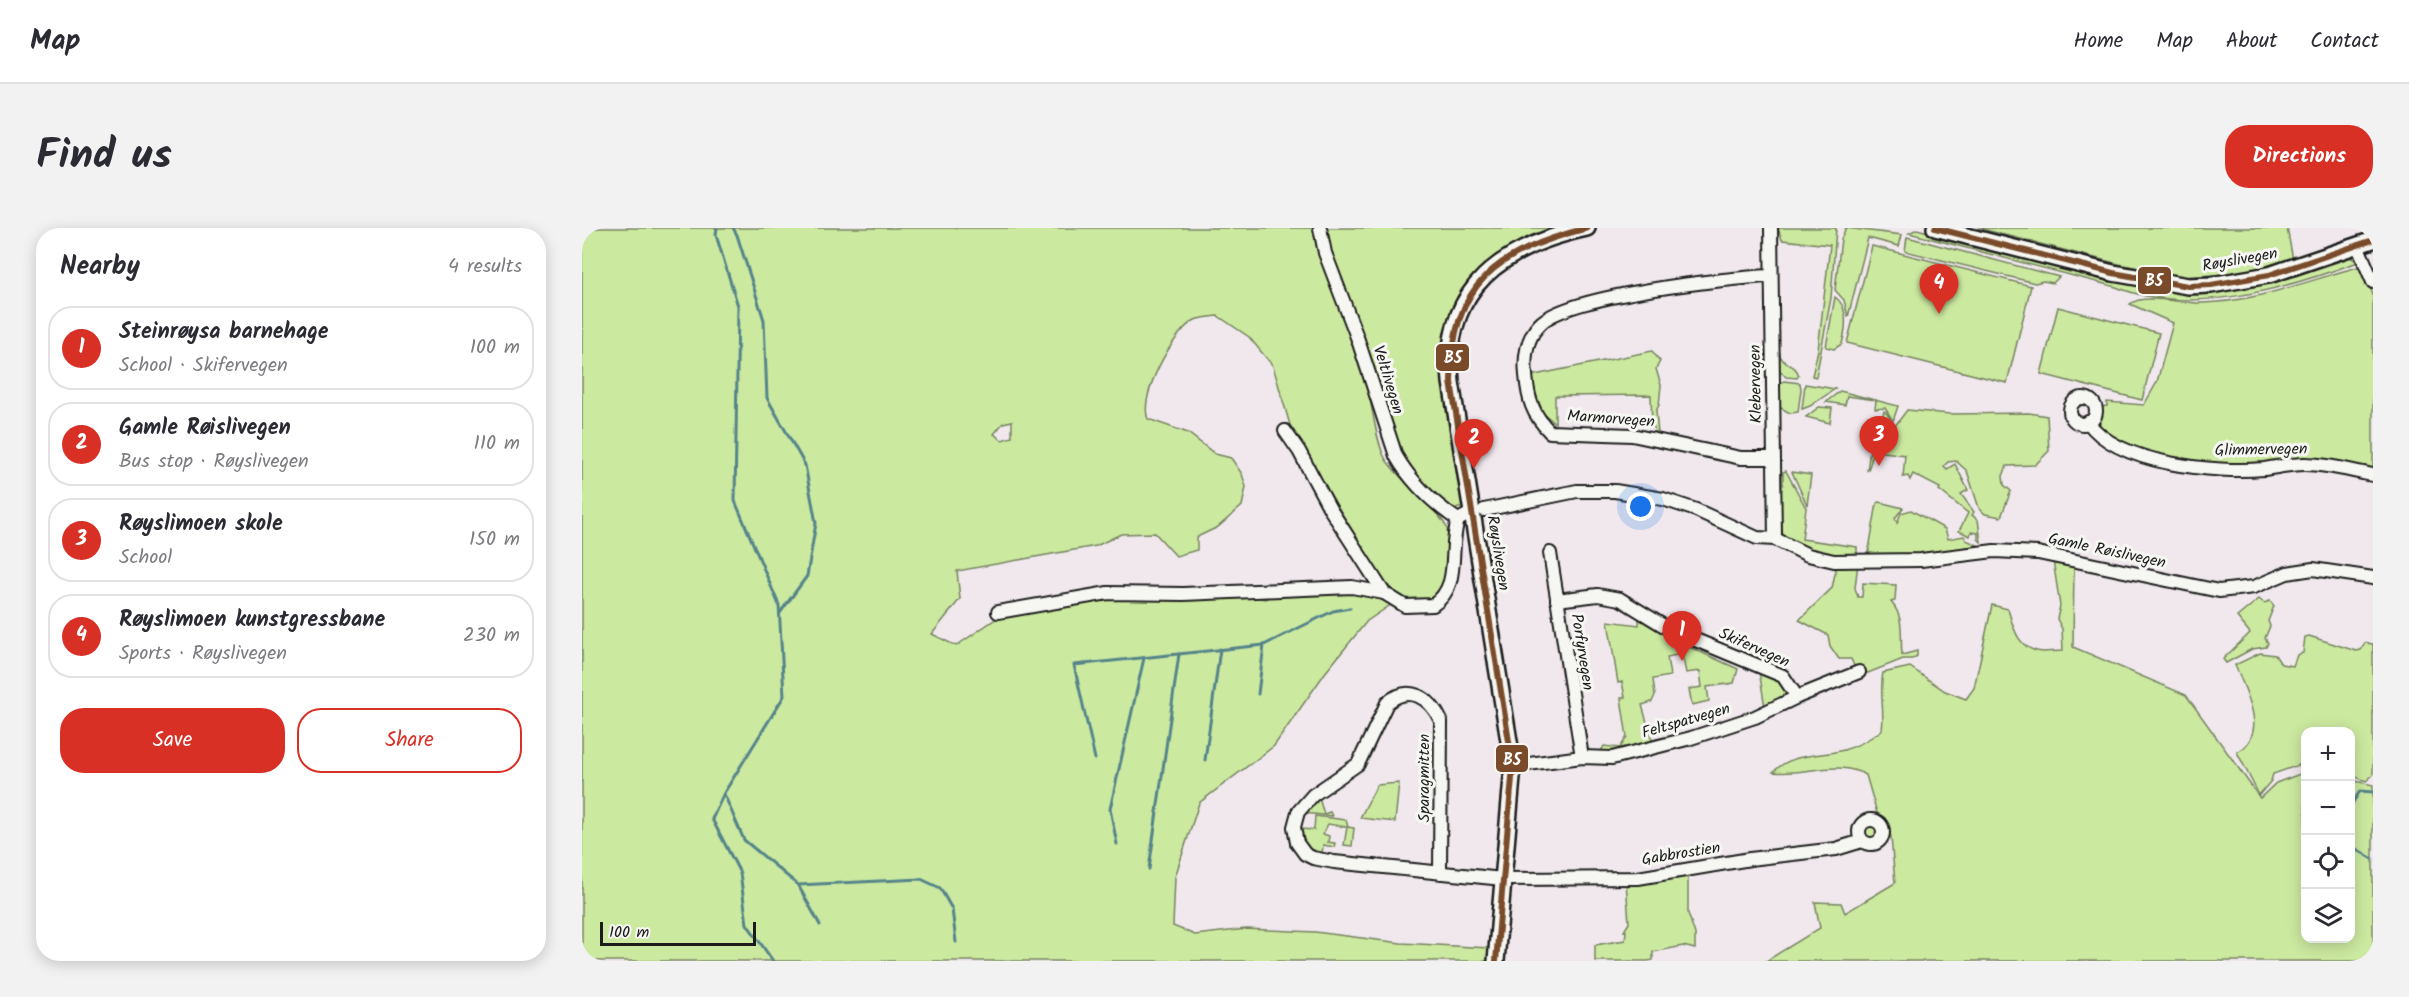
<!DOCTYPE html>
<html lang="en">
<head>
<meta charset="utf-8">
<style>
	:root { --surface:#fff; --page:#f2f2f3; --text:#2b2b33; --muted:#7c7c81; --line:#e1e1e2; --accent:#d93025 }
	body { margin:0; font-family:Kalam,sans-serif; background:var(--page); color:var(--text) }
	.controls { position:absolute; right:18px; bottom:18px; display:grid; overflow:hidden; border-radius:12px; box-shadow:0 3px 15px #0003 }
	.controls button { width:54px; height:54px; display:grid; place-items:center; padding:0; border:0; border-bottom:2px solid var(--line); background:var(--surface); color:var(--text); font:30px sans-serif }
	.scale { position:absolute; left:18px; bottom:15px; width:156px; box-sizing:border-box; padding-left:6px; border:3px solid #1c1c1c; border-top:0; font-size:16px; line-height:21px; white-space:nowrap; color:#1c1c1c; -webkit-text-stroke:4px #f6f6f2; paint-order:stroke }
	.you { position:absolute; left:1059px; top:279px; width:21px; height:21px; margin:-15px; border:4px solid #fff; border-radius:50%; background:#1a73e8; box-shadow:0 0 0 9px #1a73e833 }
	.badge { display:grid; place-items:center; width:39px; height:39px; border-radius:50%; background:var(--accent); color:#fff; font-size:20px; font-weight:700 }
	.pin { position:absolute; translate:-50% -50px; filter:drop-shadow(0 2px 3px #0008) }
	.pin::after { content:''; position:absolute; top:32px; width:21px; height:18px; background:inherit; clip-path:polygon(0 0,100% 0,50% 100%) }
	.list { margin:0; padding:0; list-style:none }
	h2 { display:flex; justify-content:space-between; align-items:center; height:78px; margin:0; padding:0 24px; font-size:26px }
	h2 small { font-size:20px; font-weight:400; color:var(--muted) }
	.list li { display:grid; grid-template-columns:39px 1fr auto; gap:18px; align-items:center; box-sizing:border-box; height:84px; margin:0 12px 12px; padding:0 12px; border:2px solid var(--line); border-radius:24px }
	.list b { display:block; font-size:22px; white-space:nowrap }
	.list p { margin:0; font-size:20px; white-space:nowrap; color:var(--muted) }
	.list em { font-size:20px; font-style:normal; color:var(--muted) }
	.actions { display:flex; gap:12px; padding:18px 24px }
	.actions a { flex:1; padding:14px 0; border:2px solid var(--accent); border-radius:24px; text-align:center; font-size:21px; color:var(--accent) }
	.actions .main { background:var(--accent); color:#fff }
	.icon { flex:none; width:33px; height:33px; fill:none; stroke:currentColor; stroke-width:2; stroke-linecap:round; stroke-linejoin:round }
	.map { position:relative; flex:none; width:1791px; height:733px; overflow:hidden; border-radius:24px }
	header { display:flex; align-items:center; gap:36px; box-sizing:border-box; height:84px; padding:0 30px; background:var(--surface); border-bottom:2px solid var(--line) }
	header strong { font-size:28px }
	nav { display:flex; gap:33px; margin-inline-start:auto; font-size:21px }
	.intro { display:flex; align-items:center; justify-content:space-between; box-sizing:border-box; height:144px; padding:0 36px }
	h1 { margin:0; font-size:42px }
	.button { padding:15px 27px; border-radius:24px; background:var(--accent); color:#fff; font-size:21px; font-weight:700 }
	main { display:flex; gap:36px; padding:0 36px }
	aside { flex:1; background:var(--surface); border-radius:24px; box-shadow:0 3px 15px #0003 }
	.map>svg:first-child { display:block }
	.green { fill:#cce9a0; stroke:#74825e; stroke-width:1.5; fill-rule:evenodd }
	.lines { fill:none; stroke-linecap:round; stroke-linejoin:round }
	.stream { stroke:#54848a; stroke-width:3 }
	.minor-casing { stroke:#1c1c1c; stroke-width:16 }
	.tertiary-casing { stroke:#1c1c1c; stroke-width:20 }
	.minor { stroke:#f6f6f2; stroke-width:12 }
	.tertiary { stroke:#f6f6f2; stroke-width:15 }
	.bus-1-casing { stroke:#f6f6f2; stroke-width:10 }
	.bus-1 { stroke:#7a4b2a; stroke-width:6 }
	.labels { text-anchor:middle; dominant-baseline:central; stroke-width:6; stroke-linejoin:round; paint-order:stroke }
	.street-label { font-size:16px; fill:#1c1c1c; stroke:#f6f6f2 }
	.line-badge { stroke:#f6f6f2; stroke-width:2 }
	.badge-label { font-size:16px; text-anchor:middle; font-weight:bold; fill:#fff }
</style>
</head>
<body>
<header>
<strong>Map</strong>
<nav><a>Home</a><a>Map</a><a>About</a><a>Contact</a></nav>
</header>
<div class="intro"><h1>Find us</h1><a class="button">Directions</a></div>
<main>
<aside>
<h2>Nearby<small>4 results</small></h2>
<ul class="list">
<li><span class="badge">1</span><div><b>Steinrøysa barnehage</b><p>School · Skifervegen</p></div><em>100 m</em></li>
<li><span class="badge">2</span><div><b>Gamle Røislivegen</b><p>Bus stop · Røyslivegen</p></div><em>110 m</em></li>
<li><span class="badge">3</span><div><b>Røyslimoen skole</b><p>School</p></div><em>150 m</em></li>
<li><span class="badge">4</span><div><b>Røyslimoen kunstgressbane</b><p>Sports · Røyslivegen</p></div><em>230 m</em></li>
</ul>
<div class="actions"><a class="main">Save</a><a>Share</a></div>
</aside>
<div class="map">
<svg width="1791" height="733" viewBox="0 0 1791 733">
	<rect width="100%" height="100%" fill="#f0e8ed"/>
	<filter id="ink" filterUnits="userSpaceOnUse"><feTurbulence type="fractalNoise" baseFrequency=".0167" numOctaves="2"/><feDisplacementMap in="SourceGraphic" scale="12" xChannelSelector="R" yChannelSelector="G"/><feConvolveMatrix kernelMatrix="1 2 1 2 8 2 1 2 1" color-interpolation-filters="sRGB"/></filter>
	<g filter="url(#ink)">
		<g class="green">
			<path d="M0 0H731L734 17C750 62 769 105 783 150 790 172 793 212 803 230 813 249 863 288 865 301 873 352 850 407 800 351L710 204 691 138 667 109 636 88C629 89 619 89 613 92 592 102 556 168 566 191L606 205 633 226 649 230 660 246 664 259 660 278 636 299 615 309V322L594 328 573 305 539 306 514 318 375 343 378 371 350 406 374 418 418 388 512 369 668 368 683 371 690 368C728 365 777 354 810 376L785 393 743 445 692 518 617 575 593 649 591 698 613 707 664 701 733 704 819 715 907 720 908 733H0ZM430 193V209L420 212 412 206 421 195Z"/>
			<polygon points="742,0 982,0 945,12 917,27 870,90 884,275 881,279 869,282 824,240 760,64"/>
			<polygon points="1196,0 1254,0 1249,70 1234,149 1230,148 1236,122 1248,17 1200,12"/>
			<polygon points="1264,0 1320,7 1317,18 1286,10 1266,89 1262,72 1253,62 1259,11"/>
			<polygon points="1396,0 1705,0 1711,32 1661,45 1601,49 1537,36"/>
			<path d="M1335 1 1517 49 1672 57 1763 30 1768 29 1776 34C1703 61 1608 89 1534 59L1327 5Z"/>
			<polygon points="1325,9 1477,49 1471,55 1461,53 1453,55 1323,23"/>
			<polygon points="1290,18 1449,58 1425,155 1265,115"/>
			<path d="M1780 38 1791 67V244L1657 239 1586 231 1531 211 1518 198 1517 179 1525 178V174L1562 177 1575 154 1591 95 1548 76C1562 65 1601 76 1620 75 1676 74 1726 52 1780 38Z"/>
			<path d="M1253 69C1267 79 1264 101 1260 116L1252 121 1244 119Z"/>
			<polygon points="1476,79 1577,105 1560,172 1459,146"/>
			<path d="M1195 82 1197 83C1197 95 1193 121 1200 131 1206 139 1212 135 1217 147L1215 150 1204 149 1194 138Z"/>
			<polygon points="1070,123 1078,133 1074,141 1079,157 1077,177 1074,183 1076,206 1067,204 1074,204 1070,196 1069,167 973,168 973,195 961,185 954,166 950,166 949,150 953,147"/>
			<polygon points="1202,153 1218,155 1219,161 1216,184 1208,185 1197,179 1196,156"/>
			<polygon points="1223,156 1253,161 1228,178 1220,181"/>
			<polygon points="1258,163 1316,178 1311,193 1303,180 1293,181 1294,172 1265,168 1263,177 1244,174"/>
			<polygon points="1237,179 1250,180 1248,195 1224,189"/>
			<polygon points="1325,182 1368,186 1447,185 1465,188 1467,223 1453,237 1425,238 1421,248 1422,257 1429,263 1419,289 1403,286 1397,280 1385,243 1374,233 1366,234 1362,238 1365,241 1373,236 1386,262 1379,266 1392,284 1390,287 1396,292 1399,314 1396,311 1396,305 1389,304 1388,308 1377,303 1386,285 1357,262 1358,260 1331,246 1328,252 1326,248 1321,249 1323,227 1294,223"/>
			<path d="M1302 183C1318 195 1297 209 1292 220 1289 228 1290 236 1285 243L1291 199 1298 200Z"/>
			<polygon points="1204,243 1224,280 1220,311 1275,319 1275,327 1244,329 1201,311 1197,266 1201,256 1201,244"/>
			<polygon points="1210,244 1229,247 1225,277"/>
			<polygon points="1297,274 1321,280 1313,290 1315,295 1319,285 1329,282 1363,301 1366,311 1382,308 1384,312 1405,321 1340,329 1286,327 1295,275"/>
			<path d="M1471 332 1492 334 1491 419 1604 467 1678 570 1694 555 1723 544 1724 710H1768L1769 552 1791 557V733H1184L1238 700 1233 674 1259 675 1263 685 1313 655 1309 609 1303 590 1295 585 1284 547C1254 531 1223 548 1191 544 1211 524 1236 529 1262 522 1276 518 1288 511 1300 502 1303 483 1297 465 1301 445L1328 439 1363 463 1384 471 1392 460 1410 377 1426 381C1431 399 1436 423 1461 424 1467 424 1474 423 1481 423L1480 401 1475 391 1478 378Z"/>
			<path d="M1276 335 1273 360 1276 369H1280L1281 355 1314 357 1313 373 1309 374C1323 390 1318 406 1320 427L1335 423V428L1330 431H1321L1286 445 1274 442 1269 431H1257L1248 418 1246 407 1217 392 1250 360 1255 336Z"/>
			<polygon points="1677,371 1682,375 1688,373 1692,378 1686,393 1688,398 1683,410 1686,415 1684,419 1670,421 1644,435 1641,431 1668,405 1655,389"/>
			<polygon points="1057,391 1094,413 1156,441 1152,455 1125,459 1127,473 1110,477 1107,461 1120,459 1118,443 1104,445 1100,426 1085,429 1088,448 1071,451 1073,467 1070,474 1060,477 1070,512 1083,509 1083,512 1046,523 1018,525 1022,518 1038,520 1045,509 1039,470 1043,469 1040,454 1036,455 1026,393 1057,397"/>
			<path d="M1727 408 1774 423 1779 422 1783 415 1791 416V547L1784 553 1769 547 1768 503H1724L1723 535 1691 546 1689 553 1677 567 1655 524C1688 506 1664 464 1653 437L1678 425 1693 427 1699 436 1711 438 1715 427 1721 425 1723 409Z"/>
			<polygon points="1177,443 1197,451 1205,462 1203,468 1183,479"/>
			<polygon points="817,555 813,594 778,590 795,557"/>
			<polygon points="736,567 742,586 748,584 750,588 722,585 718,601 732,602 733,588 764,592 766,599 772,600 770,618 762,617 765,599 746,596 741,606 747,608 746,614 753,615 752,619 741,617 740,627 725,624 717,612 717,589"/>
			<circle cx="1289" cy="604" r="9"/>
			<polygon points="1106,644 1106,685 1113,706 1113,721 1101,718 1071,724 1071,732 1066,733 1013,733 1013,717 1043,712 1044,703 1042,703 1047,695 1044,654"/>
		</g>
		<g class="lines">
			<g class="stream">
				<polyline points="135,0 134,7 156,78 153,273 197,377 202,468 142,565 130,591 158,645 165,696 191,733"/>
				<polyline points="151,0 155,7 182,92 185,170 223,237 234,295 225,348 198,385"/>
				<polyline points="676,466 682,417"/>
				<polyline points="513,531 492,437 682,417 751,383 768,380"/>
				<polyline points="623,532 638,421"/>
				<polyline points="142,566 162,612 216,657 339,651 358,660 370,681 374,714"/>
				<polyline points="1768,579 1778,563 1791,564"/>
				<polyline points="1768,614 1771,619 1791,631"/>
				<polyline points="535,616 528,581 562,430"/>
				<polyline points="567,641 597,426"/>
				<polyline points="216,657 238,697"/>
			</g>
			<defs>
				<g id="minor">
					<path d="M738 0 743 25 775 109 814 228C829 254 851 275 876 292"/>
					<polyline points="1189,0 1193,311"/>
					<polyline points="1776,19 1791,54"/>
					<path d="M1189 48C1147 50 985 67 958 96 945 109 942 129 944 147 946 171 950 186 968 204L1050 207 1159 230H1191"/>
					<circle cx="1501" cy="183" r="13"/>
					<path d="M1506 194C1536 237 1635 245 1682 241 1696 239 1709 236 1723 236 1746 236 1769 243 1791 247"/>
					<polyline points="703,203 717,223 748,281 802,365"/>
					<polyline points="902,282 995,263 1033,263 1081,271 1114,282 1175,310 1193,311 1226,327 1252,333 1339,332 1412,323 1456,325 1637,363 1672,359 1705,345 1731,341 1791,350"/>
					<polyline points="968,325 1000,529"/>
					<polyline points="975,372 1016,367 1038,371 1087,401 1201,448 1215,469"/>
					<path d="M416 384 526 365 601 366 770 359 802 365 823 378 851 377C880 358 866 321 876 292L891 284"/>
					<polyline points="931,538 1000,529 1030,530 1109,510 1173,489 1215,469 1277,444"/>
					<circle cx="1289" cy="604" r="12"/>
					<path d="M858 645 859 493C848 469 827 456 805 475L776 536 731 567 716 584 712 599 715 615 723 626 731 630 752 634 921 651 1056 650 1168 631 1254 621 1280 613"/>
				</g>
				<g id="tertiary">
					<polyline points="1353,0 1531,45 1606,58 1629,57 1687,47 1791,12"/>
					<path d="M914 733 931 538 869 154C860 59 922 18 1005 0"/>
				</g>
			</defs>
			<use href="#minor" class="minor-casing"/>
			<use href="#tertiary" class="tertiary-casing"/>
			<use href="#minor" class="minor"/>
			<use href="#tertiary" class="tertiary"/>
			<defs>
				<g id="bus-1">
					<polyline points="1353,0 1531,45 1606,58 1629,57 1687,47 1791,12"/>
					<path d="M914 733 931 538 869 154C869 54 915 24 1005 0"/>
				</g>
			</defs>
			<use href="#bus-1" class="bus-1-casing"/>
			<use href="#bus-1" class="bus-1"/>
		</g>
	</g>
	<g class="labels">
		<g class="street-label">
			<text transform="translate(1658 32) rotate(-10)">Røyslivegen</text>
			<text transform="translate(806 152) rotate(73)">Veltlivegen</text>
			<text transform="translate(1174 156) rotate(-91)">Klebervegen</text>
			<text transform="translate(1029 191) rotate(4)">Marmorvegen</text>
			<text transform="translate(1679 222) rotate(-1)">Glimmervegen</text>
			<text transform="translate(1525 323) rotate(12)">Gamle Røislivegen</text>
			<text transform="translate(916 325) rotate(81)">Røyslivegen</text>
			<text transform="translate(1172 420) rotate(24)">Skifervegen</text>
			<text transform="translate(1000 424) rotate(81)">Porfyrvegen</text>
			<text transform="translate(1104 493) rotate(-16)">Feltspatvegen</text>
			<text transform="translate(842 550) rotate(-90)">Sparagmitten</text>
			<text transform="translate(1099 626) rotate(-9)">Gabbrostien</text>
		</g>
	</g>
	<g class="line-badge">
		<rect x="1555" y="38" width="35" height="29" rx="6" fill="#7a4b2a"/>
		<rect x="853" y="115" width="35" height="29" rx="6" fill="#7a4b2a"/>
		<rect x="913" y="516" width="34" height="29" rx="6" fill="#7a4b2a"/>
	</g>
	<g class="badge-label">
		<text x="1572" y="58">B5</text>
		<text x="871" y="135">B5</text>
		<text x="930" y="537">B5</text>
	</g>
</svg>
<div class="controls">
<button>+</button>
<button>−</button>
<button><svg class="icon" aria-label="locate" viewBox="0 0 24 24"><circle cx="12" cy="12" r="6"/><path d="M12 2v4M12 18v4M2 12h4M18 12h4"/></svg></button>
<button><svg class="icon" aria-label="layers" viewBox="0 0 24 24"><path d="M12 4l9 5-9 5-9-5zM3 14l9 5 9-5"/></svg></button>
</div>
<div class="scale">100 m</div>
<div class="you"></div>
<div class="pin badge" style="left:1100px;top:433px">1</div>
<div class="pin badge" style="left:892px;top:241px">2</div>
<div class="pin badge" style="left:1297px;top:238px">3</div>
<div class="pin badge" style="left:1357px;top:86px">4</div>
</div>
</main>
</body>
</html>
